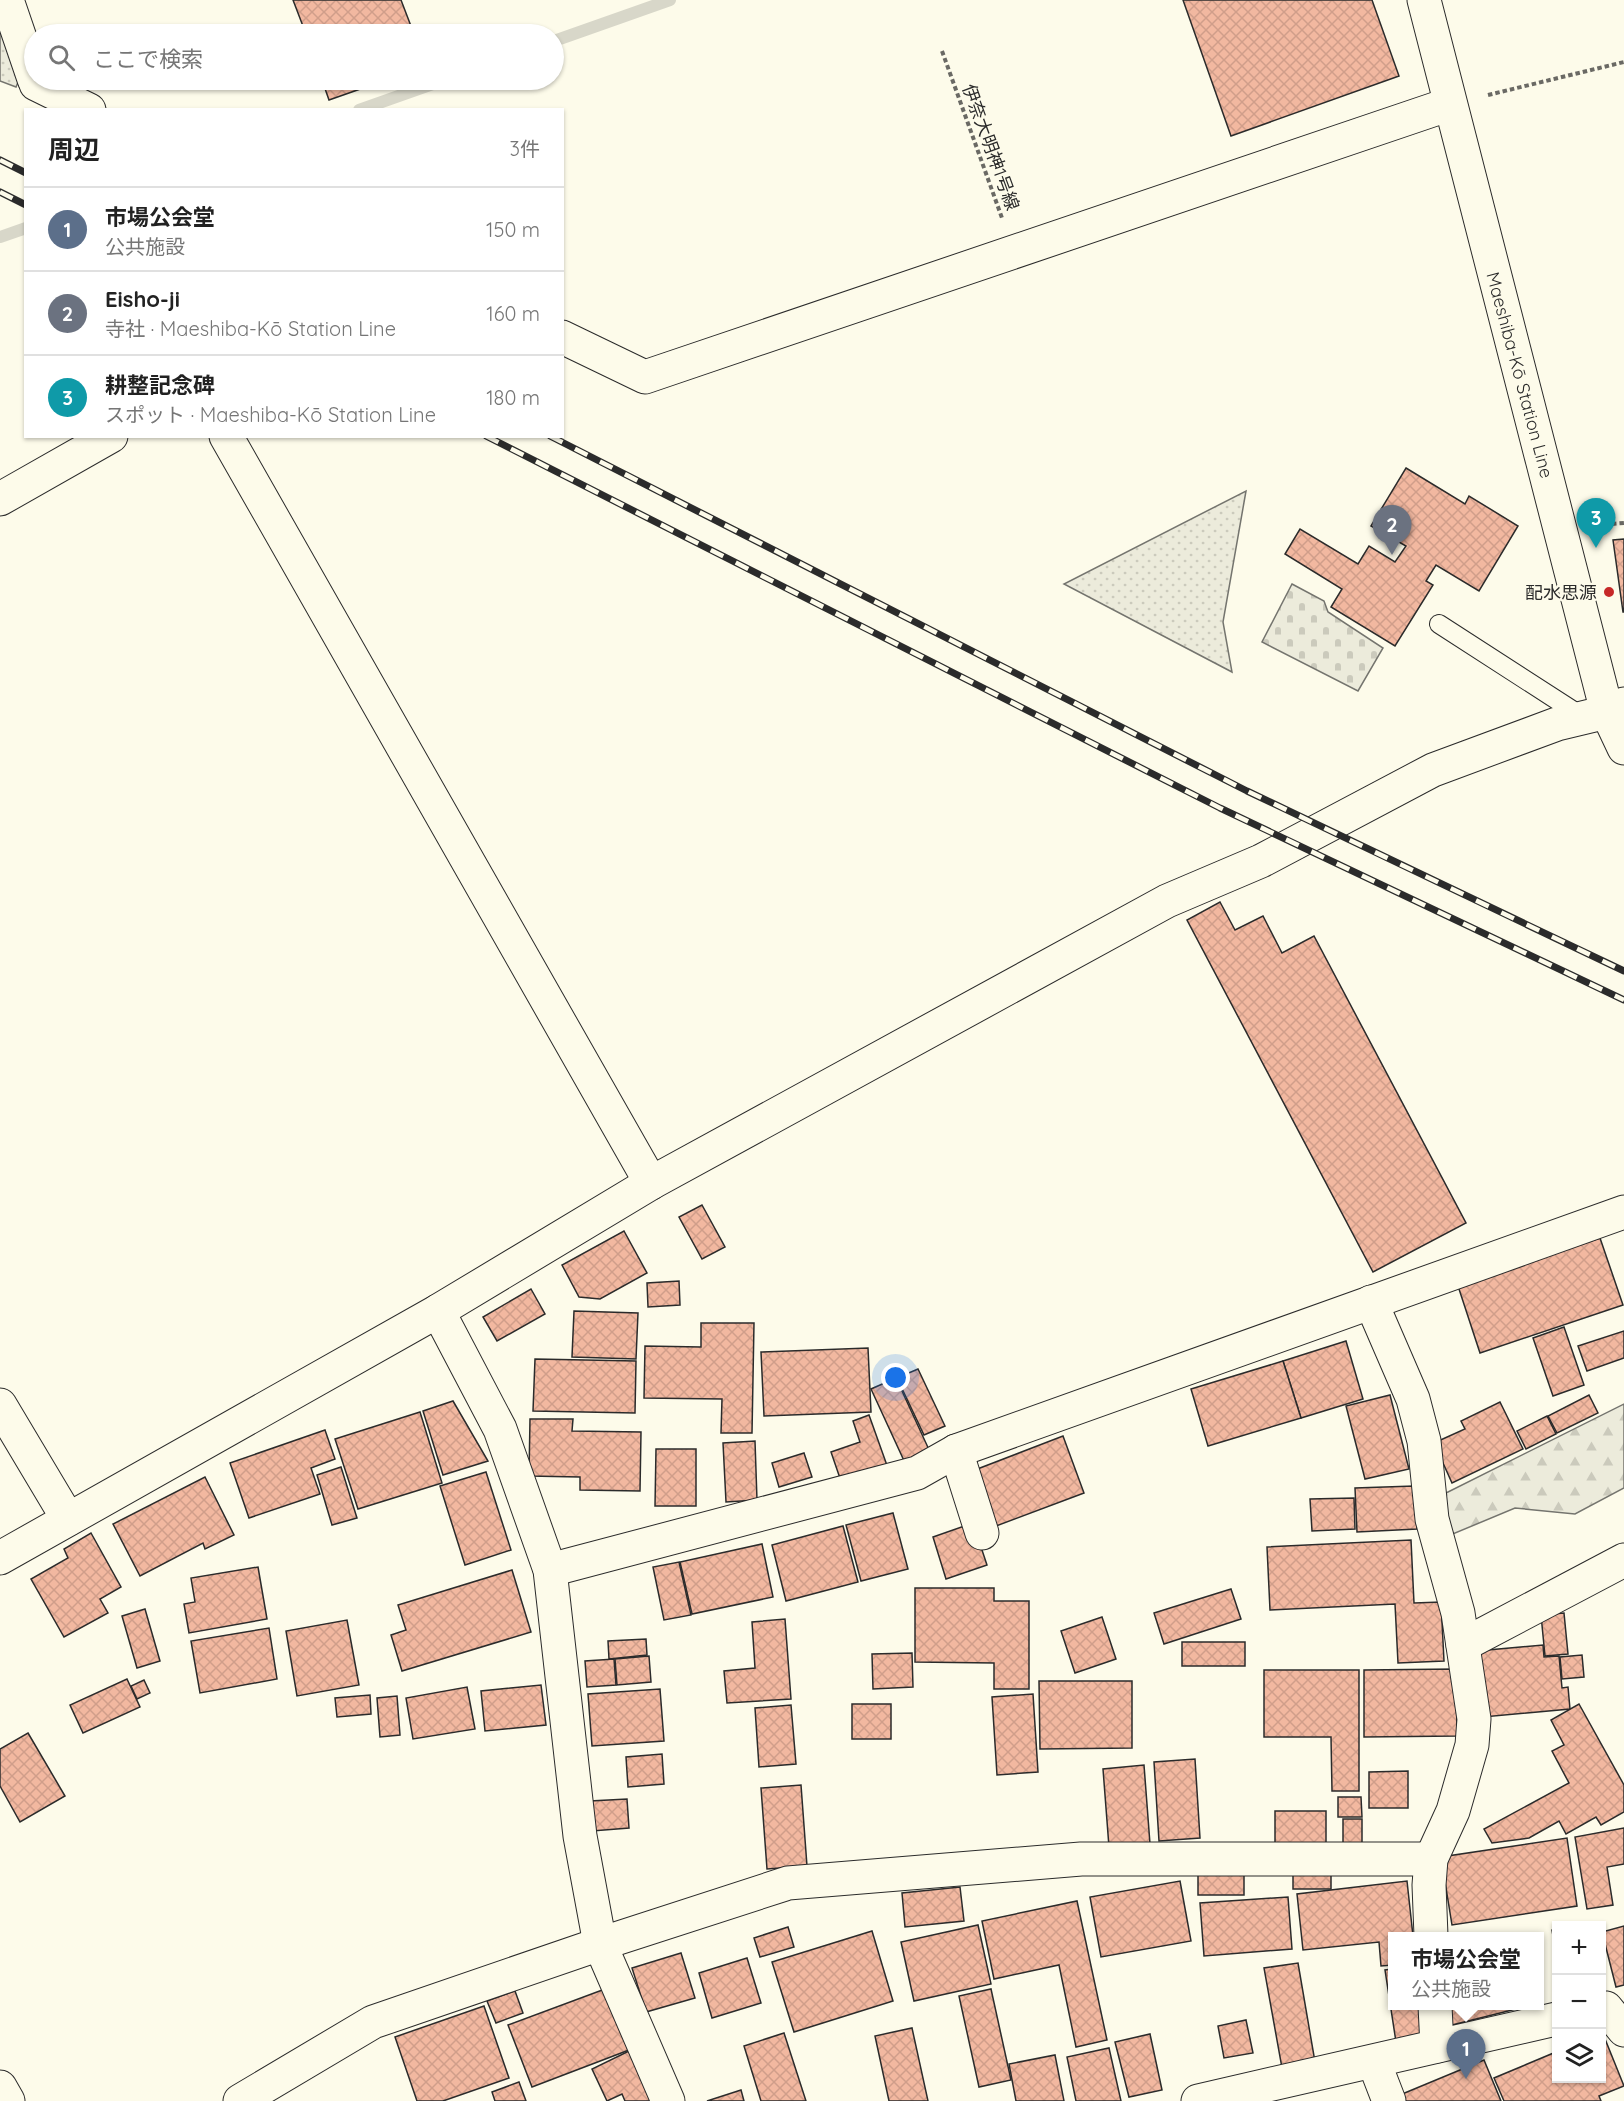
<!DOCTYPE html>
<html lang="ja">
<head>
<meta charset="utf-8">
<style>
	:root { --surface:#fff; --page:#f2f2f2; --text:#222; --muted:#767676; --line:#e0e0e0; --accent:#1a73e8 }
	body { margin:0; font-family:Quicksand,"Noto Sans JP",sans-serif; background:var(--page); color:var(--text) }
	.controls { position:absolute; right:18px; bottom:18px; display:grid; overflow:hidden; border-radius:0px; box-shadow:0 2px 4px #0004 }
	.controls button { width:54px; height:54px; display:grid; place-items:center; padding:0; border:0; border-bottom:2px solid var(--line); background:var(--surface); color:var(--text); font:30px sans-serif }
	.you { position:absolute; left:896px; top:1378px; width:21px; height:21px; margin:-15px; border:4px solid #fff; border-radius:50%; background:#1a73e8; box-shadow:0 0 0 9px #1a73e833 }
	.badge { display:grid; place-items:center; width:39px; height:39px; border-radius:50%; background:var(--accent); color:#fff; font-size:20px; font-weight:700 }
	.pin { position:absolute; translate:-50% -50px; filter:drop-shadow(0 2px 3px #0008) }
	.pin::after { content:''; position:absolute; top:32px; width:21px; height:18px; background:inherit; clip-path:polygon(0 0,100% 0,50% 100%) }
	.popup { position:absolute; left:1388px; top:1932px; width:156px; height:78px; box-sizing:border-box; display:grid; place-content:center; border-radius:0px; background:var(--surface); filter:drop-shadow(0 2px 4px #0005); font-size:20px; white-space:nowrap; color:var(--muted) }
	.popup b { font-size:22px; color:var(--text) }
	.popup::after { content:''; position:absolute; left:50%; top:100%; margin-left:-12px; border:12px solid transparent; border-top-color:var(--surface) }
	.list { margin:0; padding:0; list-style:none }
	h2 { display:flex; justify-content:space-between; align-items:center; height:78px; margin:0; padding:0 24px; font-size:26px }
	h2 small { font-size:20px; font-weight:400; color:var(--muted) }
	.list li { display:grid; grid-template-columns:39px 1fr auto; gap:18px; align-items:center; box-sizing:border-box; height:84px; padding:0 24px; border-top:2px solid var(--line) }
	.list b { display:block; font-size:22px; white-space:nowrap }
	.list p { margin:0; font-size:20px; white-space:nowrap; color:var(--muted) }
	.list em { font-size:20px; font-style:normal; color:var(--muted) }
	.icon { flex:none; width:33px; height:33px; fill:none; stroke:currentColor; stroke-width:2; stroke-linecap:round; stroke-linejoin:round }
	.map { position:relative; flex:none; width:1624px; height:2101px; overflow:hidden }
	.search { position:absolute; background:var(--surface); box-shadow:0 2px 4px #0004; left:24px; top:24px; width:540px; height:66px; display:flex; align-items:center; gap:15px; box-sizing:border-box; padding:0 21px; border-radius:33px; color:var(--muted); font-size:22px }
	.panel { position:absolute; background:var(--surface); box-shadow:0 2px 4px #0004; left:24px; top:108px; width:540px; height:330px; border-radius:0px }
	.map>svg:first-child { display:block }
	.grass { fill:url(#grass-dots); stroke:#74746e; stroke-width:1.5 }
	.forest { fill:url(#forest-firs); stroke:#74746e; stroke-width:1.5 }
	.cemetery { fill:url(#cemetery-stones); stroke:#74746e; stroke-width:1.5 }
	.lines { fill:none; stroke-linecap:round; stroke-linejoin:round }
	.stream { stroke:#d8d7c9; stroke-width:12 }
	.building { fill:url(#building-cross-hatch); stroke:#2b2b2b; stroke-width:1.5 }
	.service-casing { stroke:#2b2b2b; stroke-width:20 }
	.minor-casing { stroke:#2b2b2b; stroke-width:35 }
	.secondary-casing { stroke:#2b2b2b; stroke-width:35 }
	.path { stroke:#6a6964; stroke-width:4; stroke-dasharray:4.5 3; stroke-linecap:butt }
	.service { stroke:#fdfbea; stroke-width:18 }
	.minor { stroke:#fdfbea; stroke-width:33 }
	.secondary { stroke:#fdfbea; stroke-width:33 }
	.rail-casing { stroke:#2b2b2b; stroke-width:7 }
	.rail { stroke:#fdfbea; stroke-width:4.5; stroke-dasharray:14; stroke-linecap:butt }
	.poi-dot { fill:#c62828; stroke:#fdfbea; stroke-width:2 }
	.labels { text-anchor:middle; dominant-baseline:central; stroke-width:4.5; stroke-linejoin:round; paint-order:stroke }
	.street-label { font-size:18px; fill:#2b2b2b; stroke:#fdfbea }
	.poi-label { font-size:18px; fill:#2b2b2b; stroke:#fdfbea; text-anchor:end }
</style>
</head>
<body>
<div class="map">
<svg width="1624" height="2101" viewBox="0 0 1624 2101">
	<defs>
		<pattern id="grass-dots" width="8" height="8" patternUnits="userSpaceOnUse" patternTransform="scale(1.5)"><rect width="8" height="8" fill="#ecebdb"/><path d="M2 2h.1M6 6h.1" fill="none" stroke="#cbcabc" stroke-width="1.8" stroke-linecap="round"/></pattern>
		<pattern id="forest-firs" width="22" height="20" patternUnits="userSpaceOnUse" patternTransform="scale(1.5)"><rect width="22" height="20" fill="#ecebdb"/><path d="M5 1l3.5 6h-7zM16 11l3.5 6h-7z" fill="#cbcabc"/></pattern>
		<pattern id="cemetery-stones" width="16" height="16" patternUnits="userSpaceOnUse" patternTransform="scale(1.5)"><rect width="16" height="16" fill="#ecebdb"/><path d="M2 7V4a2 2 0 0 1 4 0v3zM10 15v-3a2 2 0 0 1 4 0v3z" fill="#cbcabc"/></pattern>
		<pattern id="building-cross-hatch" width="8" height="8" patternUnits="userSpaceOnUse" patternTransform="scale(1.5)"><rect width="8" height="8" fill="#f2b8a0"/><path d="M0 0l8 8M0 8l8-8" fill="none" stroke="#d09e8a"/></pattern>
	</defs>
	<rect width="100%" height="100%" fill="#fdfbea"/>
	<g class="grass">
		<polygon points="0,16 21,75 16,87 0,81"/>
		<polygon points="1246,491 1223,622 1232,672 1064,584"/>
	</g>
	<polygon class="forest" points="1624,1404 1624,1488 1575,1514 1515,1508 1448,1536 1442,1495"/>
	<polygon class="cemetery" points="1292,584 1324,601 1328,612 1383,648 1358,691 1262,642"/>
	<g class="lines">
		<g class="stream">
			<polyline points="554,41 670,0"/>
			<polyline points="359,110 444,80"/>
			<polyline points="0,237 26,228"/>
		</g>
	</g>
	<g class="building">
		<polygon points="293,0 401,0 414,34 306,34"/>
		<polygon points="1183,0 1372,0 1399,76 1231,136"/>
		<polygon points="322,80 386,80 329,100"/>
		<polygon points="1406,468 1465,504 1469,496 1518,526 1479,591 1436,565 1426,581 1433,585 1395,646 1331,607 1342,589 1285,554 1300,529 1358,564 1369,546 1395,562 1406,546 1371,526"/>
		<polygon points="1624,539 1624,612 1623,612 1613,540"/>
		<polygon points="1220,902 1235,930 1263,916 1282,953 1314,936 1466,1223 1373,1272 1187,920"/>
		<polygon points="702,1205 725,1247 702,1259 679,1217"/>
		<polygon points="624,1231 647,1273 600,1299 579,1297 562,1265"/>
		<polygon points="1600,1238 1623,1305 1480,1353 1458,1286"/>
		<polygon points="679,1281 680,1305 648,1307 647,1283"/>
		<polygon points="531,1289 545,1314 497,1341 483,1317"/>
		<polygon points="574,1311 638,1313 636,1359 572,1357"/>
		<polygon points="701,1323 754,1323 752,1433 721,1433 722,1399 644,1398 645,1346 701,1347"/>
		<polygon points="1564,1327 1584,1385 1553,1396 1533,1338"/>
		<polygon points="1624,1331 1624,1358 1587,1371 1578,1346"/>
		<polygon points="1346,1341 1363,1399 1301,1418 1283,1361"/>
		<polygon points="868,1348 871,1412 764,1416 761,1352"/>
		<polygon points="535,1359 636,1361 635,1413 533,1411"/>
		<polygon points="1283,1361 1301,1418 1208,1446 1191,1389"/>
		<polygon points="918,1369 945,1426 924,1435 897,1378"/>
		<polygon points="896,1378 931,1454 906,1465 871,1389"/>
		<polygon points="1390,1395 1409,1469 1365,1479 1346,1406"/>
		<polygon points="1589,1395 1598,1413 1557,1433 1548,1416"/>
		<polygon points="453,1401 488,1461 443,1475 423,1411"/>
		<polygon points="1500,1402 1523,1449 1452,1483 1434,1443 1465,1429 1461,1421"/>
		<polygon points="420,1412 442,1483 358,1509 335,1439"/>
		<polygon points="869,1415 889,1471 843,1487 831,1452 860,1442 853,1421"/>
		<polygon points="1547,1416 1556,1434 1526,1449 1517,1431"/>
		<polygon points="530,1419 573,1419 572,1431 641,1432 640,1491 580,1490 580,1477 529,1476"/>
		<polygon points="325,1430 335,1459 311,1468 320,1494 249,1518 230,1463"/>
		<polygon points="1063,1436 1084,1493 988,1529 967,1473"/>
		<polygon points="755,1441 757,1500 726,1502 723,1443"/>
		<polygon points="656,1449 696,1449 696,1506 655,1506"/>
		<polygon points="804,1453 812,1477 779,1487 772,1463"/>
		<polygon points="341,1467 357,1518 332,1525 317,1475"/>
		<polygon points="486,1472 511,1550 465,1565 440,1486"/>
		<polygon points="205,1477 234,1535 205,1549 203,1543 140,1576 113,1524"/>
		<polygon points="1414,1486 1417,1529 1357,1532 1355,1488"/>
		<polygon points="1354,1498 1355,1529 1312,1531 1310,1499"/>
		<polygon points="893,1513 908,1569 861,1581 846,1525"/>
		<polygon points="973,1523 987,1565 946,1579 933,1537"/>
		<polygon points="843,1526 858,1582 786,1601 772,1545"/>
		<polygon points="91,1533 121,1587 100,1599 108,1613 64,1637 31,1579 68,1558 64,1549"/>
		<polygon points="1411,1540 1414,1603 1441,1602 1444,1661 1398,1663 1395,1604 1270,1610 1267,1547"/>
		<polygon points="762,1544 773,1597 692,1614 680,1562"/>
		<polygon points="679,1562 691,1615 664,1620 653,1567"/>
		<polygon points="258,1567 267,1619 189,1633 184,1604 195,1602 191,1578"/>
		<polygon points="512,1570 531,1632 402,1671 391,1635 406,1630 398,1605"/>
		<polygon points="915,1588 994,1588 994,1601 1029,1601 1029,1689 994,1689 994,1663 915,1662"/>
		<polygon points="1231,1589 1241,1619 1164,1644 1154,1613"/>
		<polygon points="145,1609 160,1661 137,1668 122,1616"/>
		<polygon points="1564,1613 1568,1654 1545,1656 1541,1615"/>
		<polygon points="1102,1617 1116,1659 1075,1673 1061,1631"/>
		<polygon points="785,1619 791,1699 727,1703 724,1671 755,1668 752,1622"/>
		<polygon points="347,1620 359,1685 297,1696 286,1631"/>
		<polygon points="269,1628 277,1679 200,1693 191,1641"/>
		<polygon points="646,1639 647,1655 609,1659 608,1641"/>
		<rect x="1182" y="1642" width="63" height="24"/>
		<polygon points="1543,1645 1544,1657 1559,1656 1562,1688 1568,1687 1570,1709 1483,1717 1477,1651"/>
		<polygon points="912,1653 913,1687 873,1689 872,1654"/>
		<polygon points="1582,1655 1584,1677 1562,1679 1560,1657"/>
		<polygon points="649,1656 651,1682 617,1685 615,1659"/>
		<polygon points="614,1659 616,1685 587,1687 585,1661"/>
		<polygon points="1456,1669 1457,1736 1364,1737 1364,1670"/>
		<polygon points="1264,1670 1359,1670 1359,1791 1332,1791 1331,1737 1264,1737"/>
		<polygon points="127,1679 140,1707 83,1733 70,1705"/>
		<polygon points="144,1680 150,1693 137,1699 131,1686"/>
		<polygon points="1039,1681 1132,1681 1132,1748 1040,1749"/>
		<polygon points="541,1685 546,1725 485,1731 481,1691"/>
		<polygon points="467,1687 475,1729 413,1739 406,1698"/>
		<polygon points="660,1689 664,1741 592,1746 588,1694"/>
		<polygon points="1033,1694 1038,1772 997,1775 992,1697"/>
		<polygon points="370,1695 371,1714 337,1717 335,1698"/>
		<polygon points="397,1696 400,1735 380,1737 377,1698"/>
		<rect x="852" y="1704" width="39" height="35"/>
		<polygon points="1579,1704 1624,1785 1624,1812 1601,1825 1596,1817 1566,1834 1559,1821 1529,1838 1492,1843 1484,1829 1569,1783 1552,1751 1564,1745 1551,1720"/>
		<polygon points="791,1705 796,1764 759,1767 755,1708"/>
		<polygon points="28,1733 65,1796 20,1822 0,1786 0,1749"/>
		<polygon points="662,1754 664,1784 628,1787 626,1757"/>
		<polygon points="1195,1759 1200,1838 1159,1841 1154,1762"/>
		<polygon points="1144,1765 1150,1844 1109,1847 1103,1769"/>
		<polygon points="1408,1771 1408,1808 1369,1808 1369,1772"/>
		<polygon points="801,1785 807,1866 767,1869 761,1788"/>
		<polygon points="1338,1797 1361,1797 1362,1817 1338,1817"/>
		<polygon points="627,1799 629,1828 592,1831 590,1801"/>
		<rect x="1275" y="1811" width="51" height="36"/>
		<rect x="1343" y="1819" width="19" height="26"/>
		<polygon points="1624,1828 1624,1864 1607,1867 1613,1905 1587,1909 1575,1837"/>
		<polygon points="1567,1838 1577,1906 1452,1925 1441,1857"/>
		<rect x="1293" y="1871" width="38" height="18"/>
		<rect x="1198" y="1872" width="46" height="23"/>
		<polygon points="1180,1881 1191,1941 1101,1957 1090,1897"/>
		<polygon points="1407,1881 1413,1936 1392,1936 1392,1965 1381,1966 1379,1942 1303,1950 1297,1894"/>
		<polygon points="960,1887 964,1921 905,1927 902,1893"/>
		<polygon points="1288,1897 1292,1949 1204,1956 1200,1903"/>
		<polygon points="1077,1901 1107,2040 1076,2047 1059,1965 994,1979 982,1921"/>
		<polygon points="978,1925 991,1984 914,2001 901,1942"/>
		<polygon points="1624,1926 1624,1985 1616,1987 1602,1932"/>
		<polygon points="788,1927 794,1947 760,1957 754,1938"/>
		<polygon points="1556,1929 1556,1953 1552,1930"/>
		<polygon points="872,1931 893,2001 794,2032 772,1962"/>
		<polygon points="681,1953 695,1998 646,2012 632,1968"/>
		<polygon points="747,1958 761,2003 712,2018 699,1973"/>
		<polygon points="1298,1963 1315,2062 1282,2068 1264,1968"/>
		<polygon points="1392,1969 1392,2006 1422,2006 1426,2037 1396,2042 1385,1970"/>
		<polygon points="605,1989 629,2050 532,2087 508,2025"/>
		<polygon points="991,1989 1011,2080 979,2087 959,1996"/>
		<polygon points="515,1991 523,2013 496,2023 487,2001"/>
		<polygon points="484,2006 509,2078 443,2101 417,2101 395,2037"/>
		<polygon points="1447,2006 1528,2006 1452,2025"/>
		<polygon points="1246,2020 1253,2053 1224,2058 1218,2026"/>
		<polygon points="912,2028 928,2101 889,2101 875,2036"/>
		<polygon points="784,2033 806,2101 761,2101 744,2046"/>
		<polygon points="1150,2034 1162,2090 1129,2097 1115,2042"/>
		<polygon points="1602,2034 1603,2034 1624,2086 1599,2096 1601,2101 1504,2101 1494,2078 1556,2052 1556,2078 1602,2078"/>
		<polygon points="1109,2048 1121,2101 1076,2101 1067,2057"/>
		<polygon points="631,2050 655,2101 625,2101 622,2094 607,2101 592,2069"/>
		<polygon points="1055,2055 1064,2101 1016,2101 1009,2064"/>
		<polygon points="1484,2060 1501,2101 1396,2101 1395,2097"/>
		<polygon points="519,2082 526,2101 495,2101 492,2092"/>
		<polygon points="741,2090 744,2101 707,2101"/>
	</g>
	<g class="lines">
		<defs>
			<polyline id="service" points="1439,624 1583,717"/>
			<g id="minor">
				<polyline points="7,0 34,79"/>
				<polyline points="35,80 36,84 89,110"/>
				<polyline points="562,337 645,377 1450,104"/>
				<polyline points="226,436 651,1183"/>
				<polyline points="0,499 111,436"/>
				<polyline points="1371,1302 1413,1399 1424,1441 1432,1519 1458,1613 1474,1719 1472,1745 1453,1811 1431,1859 1429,1885 1431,1936"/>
				<polyline points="438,1311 500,1429 550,1570 580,1836 600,1944 668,2101"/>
				<polyline points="0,1405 68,1519"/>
				<polyline points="956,1451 982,1533"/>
				<polyline points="0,1558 438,1311 651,1183 1167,901 1261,861 1433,770 1557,724 1607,712 1624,704"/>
				<polyline points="550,1570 917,1473 956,1451 1624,1212"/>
				<polyline points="1463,1645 1624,1560"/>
				<polyline points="1435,2006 1437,2046"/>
				<polyline points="1606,2008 1624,2030"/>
				<polyline points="1374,2062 1389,2101"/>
				<polyline points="0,2087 8,2101"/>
				<polyline points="240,2101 373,2022 600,1944 788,1883 1081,1859 1431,1859"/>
				<polyline points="1198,2101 1556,2019"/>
			</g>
			<polyline id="secondary" points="1424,0 1607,712 1624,748"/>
		</defs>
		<use href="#service" class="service-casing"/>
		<use href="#minor" class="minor-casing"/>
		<use href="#secondary" class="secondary-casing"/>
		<g class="path">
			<polyline points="942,51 1002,218"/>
			<polyline points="1488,95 1624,62"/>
			<polyline points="1597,525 1624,523"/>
		</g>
		<use href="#service" class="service"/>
		<use href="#minor" class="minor"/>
		<use href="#secondary" class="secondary"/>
		<defs>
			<g id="rail">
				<polyline points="0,160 26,173"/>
				<polyline points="0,192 26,205"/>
				<polyline points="486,436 1220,808 1624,1000"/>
				<polyline points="550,436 1247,791 1624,971"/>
			</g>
		</defs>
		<use href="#rail" class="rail-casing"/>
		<use href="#rail" class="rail"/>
	</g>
	<circle class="poi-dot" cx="1609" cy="592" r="6"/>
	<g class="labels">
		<g class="street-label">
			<text transform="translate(991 147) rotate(70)">伊奈大明神1号線</text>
			<text transform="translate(1520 375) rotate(75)">Maeshiba-Kō Station Line</text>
		</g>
		<g class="poi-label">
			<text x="1597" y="592">配水思源</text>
		</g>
	</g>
</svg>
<div class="controls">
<button>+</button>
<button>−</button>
<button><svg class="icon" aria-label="layers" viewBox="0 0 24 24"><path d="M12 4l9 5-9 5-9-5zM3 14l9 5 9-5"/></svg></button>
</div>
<div class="you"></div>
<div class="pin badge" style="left:1466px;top:2079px;background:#5c6f8a">1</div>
<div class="popup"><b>市場公会堂</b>公共施設</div>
<div class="pin badge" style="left:1392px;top:555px;background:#6b7280">2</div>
<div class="pin badge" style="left:1596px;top:548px;background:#0f9aa8">3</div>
<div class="search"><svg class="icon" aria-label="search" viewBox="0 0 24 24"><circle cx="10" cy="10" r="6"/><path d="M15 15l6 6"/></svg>ここで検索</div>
<section class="panel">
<h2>周辺<small>3件</small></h2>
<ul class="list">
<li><span class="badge" style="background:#5c6f8a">1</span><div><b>市場公会堂</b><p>公共施設</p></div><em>150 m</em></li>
<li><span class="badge" style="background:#6b7280">2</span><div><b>Eisho-ji</b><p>寺社 · Maeshiba-Kō Station Line</p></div><em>160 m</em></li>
<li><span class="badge" style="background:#0f9aa8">3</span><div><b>耕整記念碑</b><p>スポット · Maeshiba-Kō Station Line</p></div><em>180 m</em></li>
</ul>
</section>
</div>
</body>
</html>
